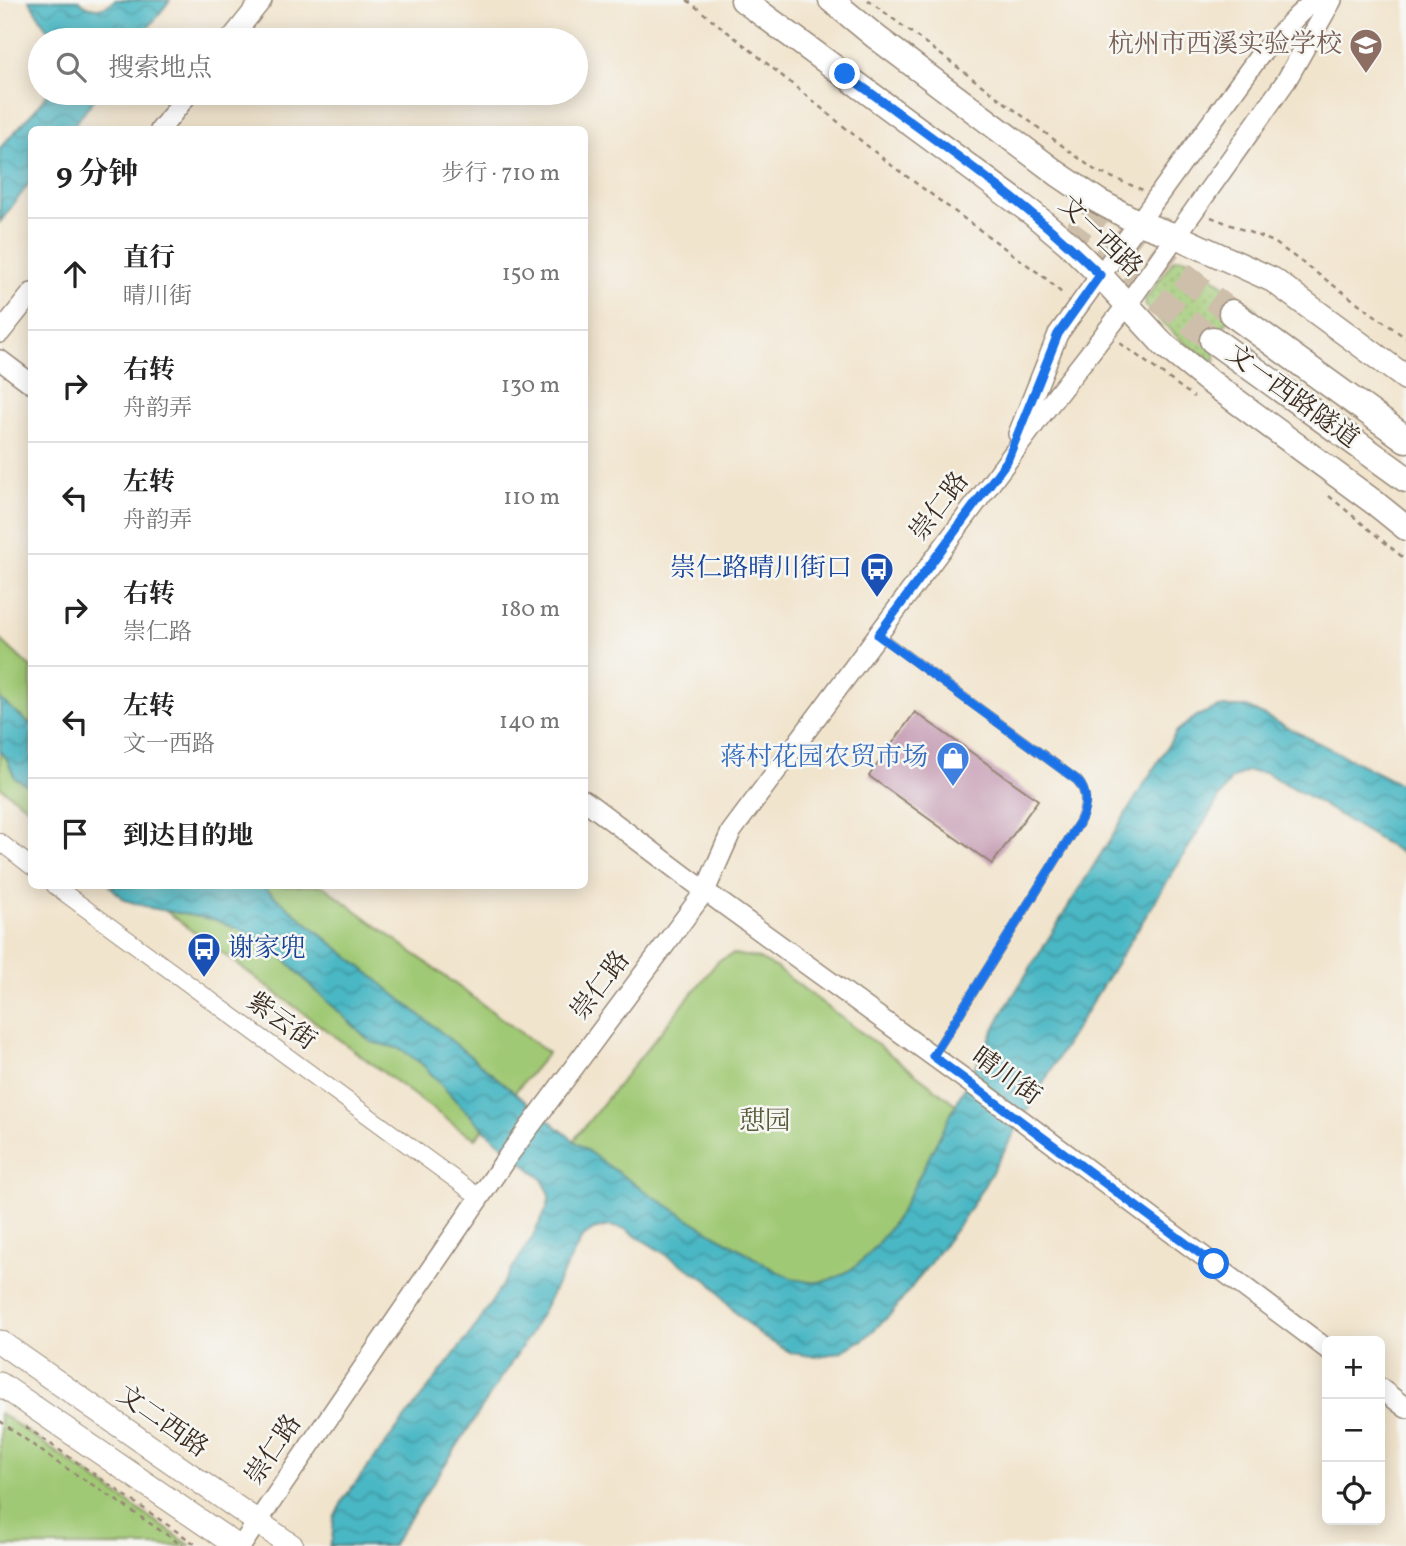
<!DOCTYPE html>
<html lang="zh">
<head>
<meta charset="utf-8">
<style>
	:root { --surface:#fff; --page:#f2f2f2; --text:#222; --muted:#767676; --line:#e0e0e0 }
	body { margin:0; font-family:Vollkorn,"Noto Serif SC",serif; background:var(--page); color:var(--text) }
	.controls { position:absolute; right:21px; bottom:21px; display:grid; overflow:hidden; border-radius:10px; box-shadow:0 4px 18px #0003 }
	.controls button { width:63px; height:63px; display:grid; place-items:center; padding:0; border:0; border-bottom:2px solid var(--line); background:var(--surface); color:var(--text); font:35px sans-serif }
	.stop { position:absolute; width:21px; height:21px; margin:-16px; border:5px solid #1a73e8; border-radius:50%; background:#fff }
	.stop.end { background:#1a73e8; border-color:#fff; box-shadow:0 2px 7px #0008 }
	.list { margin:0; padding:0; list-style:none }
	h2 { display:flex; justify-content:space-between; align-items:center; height:91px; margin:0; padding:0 28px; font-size:30px }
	h2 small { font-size:23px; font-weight:400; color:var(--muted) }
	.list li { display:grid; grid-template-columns:46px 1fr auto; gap:21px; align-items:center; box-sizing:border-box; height:112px; padding:0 28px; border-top:2px solid var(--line) }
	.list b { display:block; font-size:26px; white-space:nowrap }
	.list p { margin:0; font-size:23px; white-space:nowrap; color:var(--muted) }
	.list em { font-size:23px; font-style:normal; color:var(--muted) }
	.icon { flex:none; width:38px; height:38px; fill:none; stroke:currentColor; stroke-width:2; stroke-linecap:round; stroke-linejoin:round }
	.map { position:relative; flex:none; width:1406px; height:1546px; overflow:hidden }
	.search { position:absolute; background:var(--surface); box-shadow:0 4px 18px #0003; left:28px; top:28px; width:560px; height:77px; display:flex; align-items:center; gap:18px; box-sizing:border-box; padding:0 24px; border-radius:38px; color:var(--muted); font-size:26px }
	.panel { position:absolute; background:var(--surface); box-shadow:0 4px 18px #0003; left:28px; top:126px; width:560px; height:763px; border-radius:10px }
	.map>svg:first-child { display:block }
	.grass { fill:url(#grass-dots); stroke:#6e7a4a; stroke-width:2 }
	.park { fill:#a0c975; stroke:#6e7a4a; stroke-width:2 }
	.water { fill:url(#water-waves); stroke:#427071; stroke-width:2 }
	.building { fill:#c296b0 }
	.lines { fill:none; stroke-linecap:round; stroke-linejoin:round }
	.trunk-tunnel { stroke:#cdbfaa; stroke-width:26; stroke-dasharray:26 13; stroke-linecap:butt }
	.service-casing { stroke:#968776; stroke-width:10 }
	.minor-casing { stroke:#968776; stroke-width:18 }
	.tertiary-casing { stroke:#968776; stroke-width:22 }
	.secondary-casing { stroke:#968776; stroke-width:25 }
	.primary-casing { stroke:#968776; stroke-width:27 }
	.trunk-casing { stroke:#968776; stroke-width:29 }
	.path { stroke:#968776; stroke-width:2.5; stroke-dasharray:5 5; stroke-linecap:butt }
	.service { stroke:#fff; stroke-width:8 }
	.minor { stroke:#fff; stroke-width:16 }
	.tertiary { stroke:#fff; stroke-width:19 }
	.secondary { stroke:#fff; stroke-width:23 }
	.primary { stroke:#fff; stroke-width:24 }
	.trunk { stroke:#fff; stroke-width:26 }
	.route { stroke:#1a73e8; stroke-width:9 }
	.labels { text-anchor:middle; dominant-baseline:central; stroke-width:5; stroke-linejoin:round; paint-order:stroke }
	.education-label { font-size:26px; fill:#785e54; stroke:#f6f6f2; text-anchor:end }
	.street-label { font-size:26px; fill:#3b2a1e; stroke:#f6f6f2 }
	.transit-label { font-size:26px; fill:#164399; stroke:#f6f6f2; text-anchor:end }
	.shop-label { font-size:26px; fill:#366cbe; stroke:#f6f6f2; text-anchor:end }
	.park-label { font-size:26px; fill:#595a38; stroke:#f6f6f2 }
</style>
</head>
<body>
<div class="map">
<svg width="1406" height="1546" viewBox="0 0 1406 1546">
	<defs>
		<pattern id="grass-dots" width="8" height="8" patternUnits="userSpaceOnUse" patternTransform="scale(1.75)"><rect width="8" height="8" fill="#a0c975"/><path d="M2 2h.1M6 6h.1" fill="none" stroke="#84a35f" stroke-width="1.8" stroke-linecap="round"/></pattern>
		<pattern id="water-waves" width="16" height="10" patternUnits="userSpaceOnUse" patternTransform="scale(1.75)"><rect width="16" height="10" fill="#49b7c4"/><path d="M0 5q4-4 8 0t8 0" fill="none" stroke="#3e959f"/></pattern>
	</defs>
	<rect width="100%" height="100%" fill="#f6f6f2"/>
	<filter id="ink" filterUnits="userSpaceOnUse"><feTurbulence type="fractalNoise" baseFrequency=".0143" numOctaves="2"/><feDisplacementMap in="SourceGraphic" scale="14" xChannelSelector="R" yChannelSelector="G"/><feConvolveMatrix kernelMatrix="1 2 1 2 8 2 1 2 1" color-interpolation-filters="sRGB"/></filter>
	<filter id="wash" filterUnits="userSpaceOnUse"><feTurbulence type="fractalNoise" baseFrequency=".00686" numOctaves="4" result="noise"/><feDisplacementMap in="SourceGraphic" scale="28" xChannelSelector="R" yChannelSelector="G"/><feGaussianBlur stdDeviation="1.57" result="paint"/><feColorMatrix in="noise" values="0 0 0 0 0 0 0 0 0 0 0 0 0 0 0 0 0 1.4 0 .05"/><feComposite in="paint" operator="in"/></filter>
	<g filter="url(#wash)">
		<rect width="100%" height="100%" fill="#f1e4cd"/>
		<path class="grass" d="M1183 258 1190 260 1256 309C1250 310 1243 311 1238 313 1219 323 1215 344 1215 363L1183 342 1146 307 1145 300 1174 259Z"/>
		<g class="park">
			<polygon points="0,639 31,668 31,810 0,787"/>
			<polygon points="132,886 323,886 548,1053 476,1138 465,1133"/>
			<polygon points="733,954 757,958 775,967 966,1112 903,1227 847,1282 796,1289 568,1147 718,961"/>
			<polygon points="0,1413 191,1546 0,1546"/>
		</g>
		<g class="water">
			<path d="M29 0H79C90 11 104 10 115 0H170L139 40H54Z"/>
			<polygon points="48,93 99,93 71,129 32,130 31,181 0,222 0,148 35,110"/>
			<polygon points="0,699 31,725 31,787 15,778 7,759 0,752"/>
			<path d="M1219 707H1247L1406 787V856L1306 795 1266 773 1247 771 1231 779 1063 1049 982 1189 961 1222 892 1313 864 1339 840 1352 817 1357 792 1353 764 1338 734 1311 710 1282 625 1229 608 1226 593 1230 582 1238 530 1334 392 1546H329L332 1540 334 1518 344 1498 479 1322 533 1236 547 1208 550 1194 541 1178 487 1132 459 1104 423 1065 401 1049 371 1042 308 983 280 954 248 933 216 920 151 908 125 900 110 886H262L573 1140C626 1180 682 1216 740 1249 755 1257 776 1273 792 1278 799 1280 811 1283 818 1282 858 1278 884 1237 904 1206L1003 1012 1177 731 1197 716Z"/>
		</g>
		<g id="blocks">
			<polygon class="building" points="915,712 1038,800 992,864 869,776"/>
		</g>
	</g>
	<g filter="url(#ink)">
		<use href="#blocks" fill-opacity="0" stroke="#968776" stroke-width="2"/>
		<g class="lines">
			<g class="trunk-tunnel">
				<polyline points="1089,203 1232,313"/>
				<polyline points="1063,229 1213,340"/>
			</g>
			<defs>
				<path id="service" d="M879 635 1077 780C1089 793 1086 808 1079 823L933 1056"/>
				<g id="minor">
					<polyline points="0,842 32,867"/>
					<polyline points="55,886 479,1197"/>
				</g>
				<g id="tertiary">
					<polyline points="230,40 262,0"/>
					<polyline points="160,130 189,93"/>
					<polyline points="0,333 32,293"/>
					<polyline points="0,360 32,384"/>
					<polyline points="1018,434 1058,334 1260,55 1298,15 1315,0"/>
					<polyline points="584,800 705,891 1024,1122 1327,1349"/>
					<polyline points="1380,1388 1406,1408"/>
					<polyline points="241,1546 508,1156 705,891 731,832 1043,413 1127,305 1286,81 1332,0"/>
				</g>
				<g id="secondary">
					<polyline points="0,1342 292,1546"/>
					<polyline points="0,1384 237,1546"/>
				</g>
				<g id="primary">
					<polyline points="743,0 1032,213 1068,243 1100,275 1164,345 1205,378 1375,503 1406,528"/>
					<polyline points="831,0 876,37 1058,174 1098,201 1139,223 1176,236 1273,280 1406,378"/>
				</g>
				<g id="trunk">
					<polyline points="1232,313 1406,439"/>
					<polyline points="1213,340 1406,479"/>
				</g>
			</defs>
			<use href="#service" class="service-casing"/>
			<use href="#minor" class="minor-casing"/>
			<use href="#tertiary" class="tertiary-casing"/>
			<use href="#secondary" class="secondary-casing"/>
			<use href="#primary" class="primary-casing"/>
			<use href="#trunk" class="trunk-casing"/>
			<g class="path">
				<polyline points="687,0 753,52 887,162 1044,277 1064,295"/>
				<polyline points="868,0 1096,171 1143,190"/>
				<polyline points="1211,217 1274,242 1406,338"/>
				<polyline points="1120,343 1194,397"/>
				<polyline points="1329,496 1406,560"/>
				<polyline points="0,1421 58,1463 107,1494 183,1546"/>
				<polyline points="26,1427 198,1546"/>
			</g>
			<use href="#service" class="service"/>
			<use href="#minor" class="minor"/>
			<use href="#tertiary" class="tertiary"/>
			<use href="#secondary" class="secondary"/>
			<use href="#primary" class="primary"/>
			<use href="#trunk" class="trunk"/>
		</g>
	</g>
	<g class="lines" filter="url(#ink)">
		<path class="route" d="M845 74C932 138 1023 199 1100 275L1058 334 1007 461 878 635 1077 780C1089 793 1087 808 1079 823L933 1056 1214 1264"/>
	</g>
	<defs>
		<symbol id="school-pin" viewBox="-11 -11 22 30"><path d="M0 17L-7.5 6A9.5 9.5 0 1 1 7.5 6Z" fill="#8d6e63" stroke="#f6f6f2"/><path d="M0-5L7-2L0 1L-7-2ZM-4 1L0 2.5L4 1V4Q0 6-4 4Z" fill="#fff"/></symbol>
		<symbol id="bus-pin" viewBox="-11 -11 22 30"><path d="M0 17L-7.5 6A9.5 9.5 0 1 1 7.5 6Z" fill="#1a4fb4" stroke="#f6f6f2"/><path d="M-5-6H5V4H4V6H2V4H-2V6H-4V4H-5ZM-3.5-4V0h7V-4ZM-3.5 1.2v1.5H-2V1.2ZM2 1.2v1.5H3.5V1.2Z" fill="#fff"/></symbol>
		<symbol id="shop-pin" viewBox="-11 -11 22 30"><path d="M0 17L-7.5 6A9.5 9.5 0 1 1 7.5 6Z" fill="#3f7fe0" stroke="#f6f6f2"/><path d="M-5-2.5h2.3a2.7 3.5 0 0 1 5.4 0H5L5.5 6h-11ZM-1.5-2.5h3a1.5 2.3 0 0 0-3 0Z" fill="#fff"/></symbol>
	</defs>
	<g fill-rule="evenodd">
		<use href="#school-pin" x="1347" y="26" width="38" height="52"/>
		<use href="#bus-pin" x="858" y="550" width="38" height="52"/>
		<use href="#shop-pin" x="934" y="739" width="38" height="52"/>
		<use href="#bus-pin" x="185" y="930" width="38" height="52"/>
	</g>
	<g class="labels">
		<g class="education-label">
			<text x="1342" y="45">杭州市西溪实验学校</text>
		</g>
		<g class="street-label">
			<text transform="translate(1100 237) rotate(44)">文一西路</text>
			<text transform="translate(1292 397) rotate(36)">文一西路隧道</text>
			<text transform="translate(940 507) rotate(-53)">崇仁路</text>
			<text transform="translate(601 986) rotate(-53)">崇仁路</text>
			<text transform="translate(281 1022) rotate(36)">紫云街</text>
			<text transform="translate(1006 1077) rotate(36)">晴川街</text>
			<text transform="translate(162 1422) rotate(35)">文二西路</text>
			<text transform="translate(274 1450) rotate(-56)">崇仁路</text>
		</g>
		<g class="transit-label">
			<text x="852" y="569">崇仁路晴川街口</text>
			<text x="228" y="949" text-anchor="start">谢家兜</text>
		</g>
		<g class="shop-label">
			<text x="928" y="758">蒋村花园农贸市场</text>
		</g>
		<g class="park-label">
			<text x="765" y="1122">憇园</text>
		</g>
	</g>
</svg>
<div class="controls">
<button>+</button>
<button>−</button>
<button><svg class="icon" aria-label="locate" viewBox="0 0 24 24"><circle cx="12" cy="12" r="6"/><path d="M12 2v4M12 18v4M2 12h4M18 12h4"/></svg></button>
</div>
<div class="stop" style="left:1214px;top:1264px"></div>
<div class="stop end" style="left:845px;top:74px"></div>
<div class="search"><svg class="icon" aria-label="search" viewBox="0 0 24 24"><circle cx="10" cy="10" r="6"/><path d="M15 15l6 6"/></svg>搜索地点</div>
<section class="panel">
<h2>9 分钟<small>步行 · 710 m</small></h2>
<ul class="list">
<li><svg class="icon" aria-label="ahead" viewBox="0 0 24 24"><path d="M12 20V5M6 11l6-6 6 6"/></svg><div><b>直行</b><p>晴川街</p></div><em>150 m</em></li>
<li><svg class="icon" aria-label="right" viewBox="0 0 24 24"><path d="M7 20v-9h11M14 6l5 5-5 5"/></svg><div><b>右转</b><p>舟韵弄</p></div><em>130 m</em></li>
<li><svg class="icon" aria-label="left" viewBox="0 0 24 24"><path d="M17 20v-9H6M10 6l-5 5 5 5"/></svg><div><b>左转</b><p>舟韵弄</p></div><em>110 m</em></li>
<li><svg class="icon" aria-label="right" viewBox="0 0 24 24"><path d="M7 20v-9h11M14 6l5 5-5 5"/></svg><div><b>右转</b><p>崇仁路</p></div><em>180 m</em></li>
<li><svg class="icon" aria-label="left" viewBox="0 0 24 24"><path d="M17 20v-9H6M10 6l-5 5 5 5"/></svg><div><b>左转</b><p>文一西路</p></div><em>140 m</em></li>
<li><svg class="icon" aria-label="arrive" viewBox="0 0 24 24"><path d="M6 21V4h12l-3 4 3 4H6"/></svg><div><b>到达目的地</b></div></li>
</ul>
</section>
</div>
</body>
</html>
